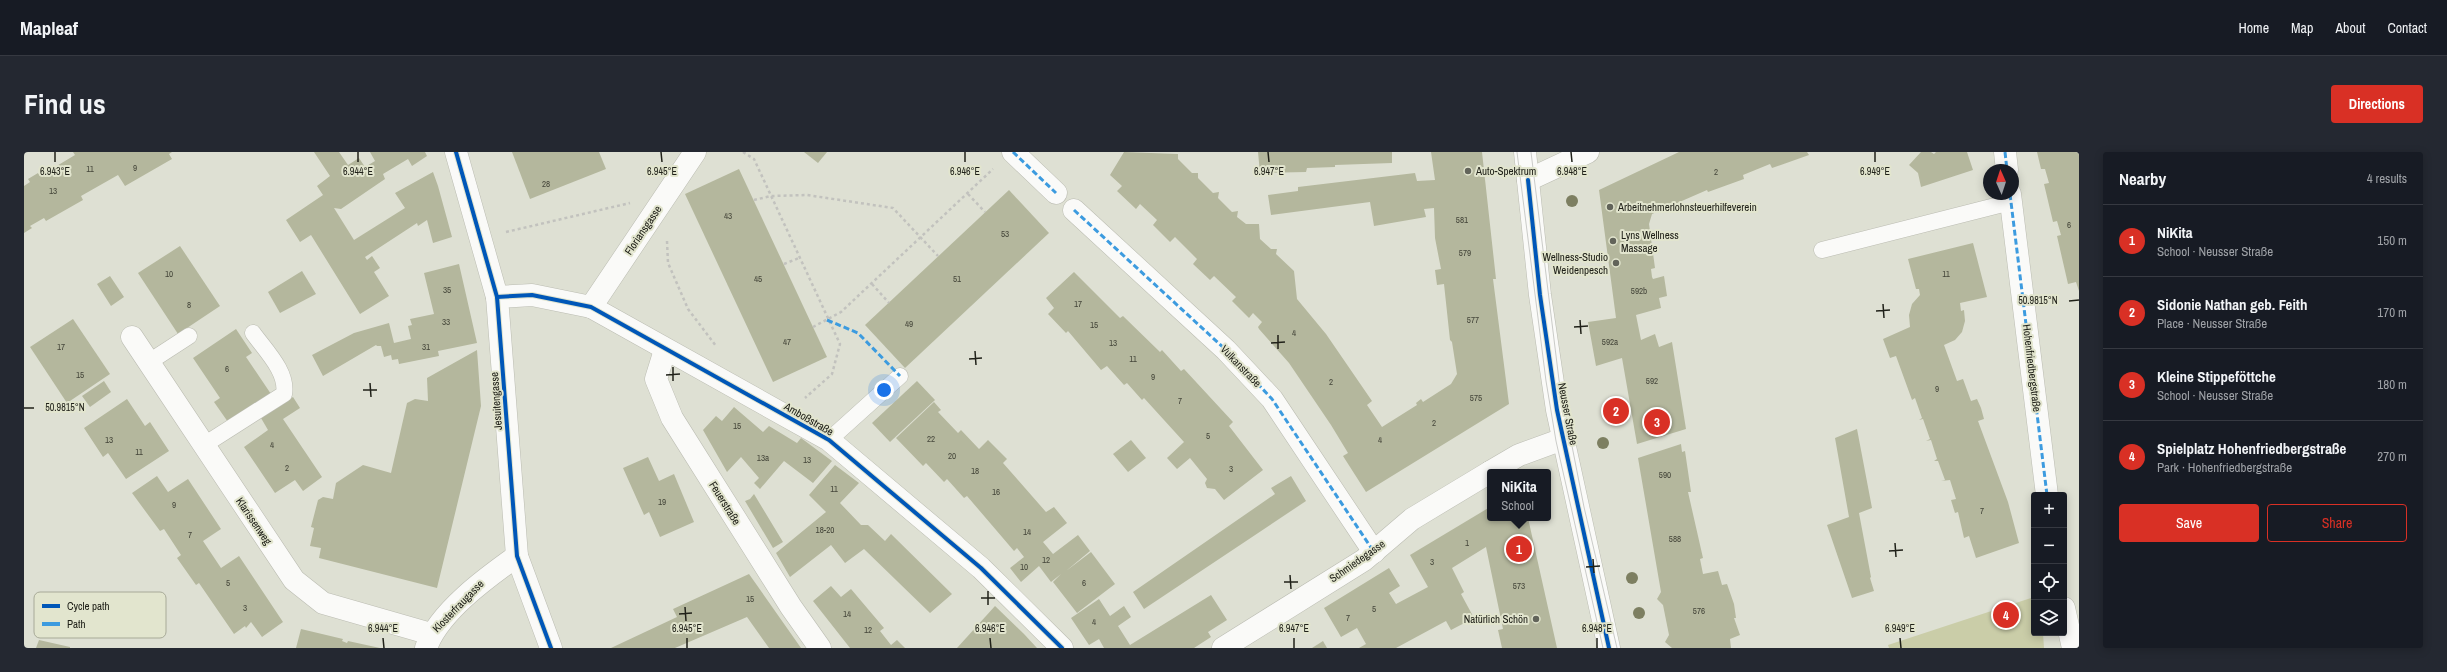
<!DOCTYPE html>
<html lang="en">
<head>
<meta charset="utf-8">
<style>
	:root { --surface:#171b24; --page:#242831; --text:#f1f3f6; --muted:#9ea1a6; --line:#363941; --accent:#d93025 }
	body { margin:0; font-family:"Archivo Narrow",sans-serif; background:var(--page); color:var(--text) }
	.controls { position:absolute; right:12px; bottom:12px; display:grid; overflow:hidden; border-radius:4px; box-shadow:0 2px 10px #0003 }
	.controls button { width:36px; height:36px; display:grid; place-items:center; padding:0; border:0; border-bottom:1px solid var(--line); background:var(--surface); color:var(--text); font:20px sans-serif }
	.compass { position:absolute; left:1959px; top:12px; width:36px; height:36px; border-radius:50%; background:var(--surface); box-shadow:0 2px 10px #0003; rotate:357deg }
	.you { position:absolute; left:860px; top:238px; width:14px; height:14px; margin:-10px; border:3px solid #fff; border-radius:50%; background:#1a73e8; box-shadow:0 0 0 6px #1a73e833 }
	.badge { display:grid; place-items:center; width:26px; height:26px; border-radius:50%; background:var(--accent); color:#fff; font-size:13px; font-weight:700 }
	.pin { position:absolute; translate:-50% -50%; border:2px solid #fff; box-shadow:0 1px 4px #0006 }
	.popup { position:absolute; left:1463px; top:317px; width:64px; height:52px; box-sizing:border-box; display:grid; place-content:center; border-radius:4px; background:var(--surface); filter:drop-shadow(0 1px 3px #0005); font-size:13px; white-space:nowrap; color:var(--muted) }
	.popup b { font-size:15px; color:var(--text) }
	.popup::after { content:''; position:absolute; left:50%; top:100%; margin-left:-8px; border:8px solid transparent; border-top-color:var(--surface) }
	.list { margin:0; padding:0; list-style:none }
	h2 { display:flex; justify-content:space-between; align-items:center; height:52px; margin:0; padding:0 16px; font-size:17px }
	h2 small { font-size:13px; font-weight:400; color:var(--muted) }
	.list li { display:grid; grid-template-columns:26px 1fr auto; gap:12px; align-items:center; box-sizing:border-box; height:72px; padding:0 16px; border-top:1px solid var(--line) }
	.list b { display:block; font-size:15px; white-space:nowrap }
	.list p { margin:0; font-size:13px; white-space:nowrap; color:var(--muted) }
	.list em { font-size:13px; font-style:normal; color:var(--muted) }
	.actions { display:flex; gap:8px; padding:12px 16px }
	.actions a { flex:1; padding:9px 0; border:1px solid var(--accent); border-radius:4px; text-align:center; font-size:14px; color:var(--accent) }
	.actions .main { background:var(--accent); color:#fff }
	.icon { flex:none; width:22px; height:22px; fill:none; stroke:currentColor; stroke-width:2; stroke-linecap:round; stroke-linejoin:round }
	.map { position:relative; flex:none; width:2055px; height:496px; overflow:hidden; border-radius:4px }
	header { display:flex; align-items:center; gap:24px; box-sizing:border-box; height:56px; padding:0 20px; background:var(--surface); border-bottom:1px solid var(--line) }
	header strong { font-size:19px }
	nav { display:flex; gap:22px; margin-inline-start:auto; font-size:14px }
	.intro { display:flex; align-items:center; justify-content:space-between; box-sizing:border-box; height:96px; padding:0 24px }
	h1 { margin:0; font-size:28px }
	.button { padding:10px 18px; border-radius:4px; background:var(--accent); color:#fff; font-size:14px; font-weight:700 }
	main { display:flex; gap:24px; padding:0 24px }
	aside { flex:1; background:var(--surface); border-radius:4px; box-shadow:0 2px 10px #0003 }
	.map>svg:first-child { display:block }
	.green { fill:#cacda8 }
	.building { fill:#b4b79d }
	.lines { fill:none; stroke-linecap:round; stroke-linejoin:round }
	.service-casing { stroke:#bbbcb2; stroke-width:17 }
	.minor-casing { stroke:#bbbcb2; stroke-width:23 }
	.secondary-casing { stroke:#bbbcb2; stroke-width:23 }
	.path { stroke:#c2c2be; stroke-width:2.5; stroke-dasharray:3 3; stroke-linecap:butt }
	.service { stroke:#fafaf8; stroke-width:16 }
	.minor { stroke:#fafaf8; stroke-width:22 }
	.secondary { stroke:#fafaf8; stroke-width:22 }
	.tram { stroke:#cacbc8; stroke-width:1 }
	.quiet { stroke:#3c9bdf; stroke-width:3; stroke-dasharray:6 3; stroke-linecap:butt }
	.cycleway-casing { stroke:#e2e5ce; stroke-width:6 }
	.cycleway { stroke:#0057b8; stroke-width:4 }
	.tree { fill:#7d7f61 }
	.ticks { fill:none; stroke:#202119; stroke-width:1.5 }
	.poi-dot { fill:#62645a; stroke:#e2e5ce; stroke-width:1.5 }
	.labels { text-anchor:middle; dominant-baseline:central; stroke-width:4; stroke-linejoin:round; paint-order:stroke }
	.number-label { font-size:9px; fill:#45463a }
	.poi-label { font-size:11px; fill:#202119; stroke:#e2e5ce; text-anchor:start }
	.street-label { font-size:11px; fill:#202119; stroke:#e2e5ce }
	.key { fill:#e2e5ce; stroke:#a8aa98; stroke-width:1 }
	.key-label { font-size:11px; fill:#202119 }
	.ticks-label { font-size:10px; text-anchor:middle; fill:#202119; stroke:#e2e5ce; stroke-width:4; stroke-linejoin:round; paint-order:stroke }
</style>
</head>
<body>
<header>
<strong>Mapleaf</strong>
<nav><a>Home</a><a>Map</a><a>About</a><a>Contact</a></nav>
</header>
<div class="intro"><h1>Find us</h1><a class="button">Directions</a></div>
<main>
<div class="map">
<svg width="2055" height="496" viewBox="0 0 2055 496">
	<rect width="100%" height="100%" fill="#dee0d3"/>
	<polygon class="green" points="2010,445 2010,481 2019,481 2020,496 1865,496 1864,493"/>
	<g class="building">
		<polygon points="49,0 148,0 145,2 148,7 101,34 94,23 57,44 59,48 22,69 20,66 6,74 8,76 0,81 0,34 6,30 4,27 14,21 16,24 51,3"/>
		<polygon points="290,0 315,0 324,13 335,6 341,15 351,9 346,0 401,0 403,4 388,14 384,7 359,22 361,27 317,57 310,56 330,88 381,56 371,41 409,20 414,34 428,85 409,91 403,68 394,74 393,71 341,105 343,108 348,104 356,116 350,120 365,144 336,162 287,83 276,90 262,68 299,43 293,34 306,24"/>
		<polygon points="488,0 575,0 582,17 506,47"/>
		<polygon points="780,0 803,0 794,11"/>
		<polygon points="1100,0 1154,2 1154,7 1168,21 1174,21 1174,26 1189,41 1195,40 1194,46 1208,60 1214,59 1213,65 1222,72 1235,72 1236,87 1247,97 1253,97 1252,102 1270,119 1273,147 1302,182 1348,249 1343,253 1358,275 1393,253 1392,251 1397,247 1399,250 1427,232 1433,222 1428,190 1426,188 1420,132 1413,133 1411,118 1417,117 1411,86 1410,56 1400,57 1402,65 1350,74 1346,50 1247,63 1244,43 1274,39 1274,35 1391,21 1393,29 1411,28 1407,0 1458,0 1472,127 1469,127 1485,252 1342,340 1319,304 1324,301 1307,273 1265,211 1235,177 1234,175 1238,170 1229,161 1225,166 1208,149 1212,145 1190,124 1186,128 1169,112 1173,107 1151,85 1146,90 1129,73 1133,68 1116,52 1112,57 1093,39 1098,34 1086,23"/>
		<polygon points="1234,0 1368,0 1368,11 1311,13 1311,15 1283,16 1282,20 1236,21"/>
		<polygon points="1655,0 1783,0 1785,3 1748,16 1746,12 1719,23 1720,27 1684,40 1683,38 1628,62 1625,72 1631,116 1627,117 1628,125 1629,127 1640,124 1643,144 1635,146 1637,156 1612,163 1617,188 1631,182 1635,195 1648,190 1662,277 1613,292 1598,206 1572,214 1564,170 1592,166 1575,38"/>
		<polygon points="1897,0 1907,0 1910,2 1912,0 1943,0 1949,18 1897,35 1894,21 1885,13"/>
		<polygon points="2013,0 2055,0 2055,139 2052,130 2044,132 2033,84 2037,83 2033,69 2029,70 2020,32 2025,31 2021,17 2017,17"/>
		<polygon points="715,17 803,205 749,230 661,42"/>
		<polygon points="985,38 1025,81 881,216 841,173"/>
		<polygon points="1949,91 1963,145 1936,151 1937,159 1940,158 1941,169 1938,180 1931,188 1920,193 1933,229 1939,227 1947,249 1953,247 1957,256 1960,267 1954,269 1984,350 1995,391 1952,406 1945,384 1940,386 1934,360 1931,361 1927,348 1932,347 1926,328 1917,329 1921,328 1914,309 1910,309 1913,307 1907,288 1902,289 1906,287 1899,267 1895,268 1898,266 1891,246 1888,248 1872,204 1866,206 1859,187 1886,175 1885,163 1888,152 1896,143 1895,137 1892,137 1884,107"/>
		<polygon points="156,94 196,154 154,182 114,121"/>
		<polygon points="435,112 453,191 414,199 415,204 375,212 374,207 368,208 367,203 360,205 357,194 353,194 352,193 299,224 288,203 330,181 365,171 370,191 387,187 384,174 388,173 386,167 410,162 400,121"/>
		<polygon points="278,119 292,142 256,161 244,140"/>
		<polygon points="1050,120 1096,166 1099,164 1136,200 1138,198 1157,219 1160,217 1209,270 1205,274 1239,318 1200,348 1191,337 1183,336 1181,331 1183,327 1166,306 1153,317 1143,306 1160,290 1120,246 1118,248 1103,231 1100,233 1083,214 1077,218 1044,179 1042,181 1024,162 1030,156 1022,146"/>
		<polygon points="86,124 100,145 87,154 73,132"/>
		<polygon points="49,167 86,222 43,251 6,195"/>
		<polygon points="212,177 228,201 222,205 247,242 204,270 190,250 196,246 169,206"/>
		<polygon points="453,198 457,254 413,436 295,406 297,396 286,394 290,376 287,375 294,348 299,345 309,347 312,331 339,313 367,321 383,251 391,247 404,249 403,226"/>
		<polygon points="80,229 87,240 66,255 58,244"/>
		<polygon points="893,229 911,248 866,290 848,271"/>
		<polygon points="269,245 276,256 259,267 298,325 279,339 271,328 251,341 220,295 244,278 237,266"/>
		<polygon points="103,247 121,274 126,270 145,299 102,327 84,301 79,305 60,276"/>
		<polygon points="910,250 917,258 914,260 934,281 937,278 955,297 964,288 983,307 979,311 1022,360 1030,355 1043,371 1019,390 1029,402 1054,383 1066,399 1042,419 1067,400 1091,432 1053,461 1029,430 1037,422 1027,430 1015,414 997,430 986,416 1000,405 993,396 990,399 943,344 940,346 923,327 920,330 902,311 899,314 872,286"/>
		<polygon points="710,255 739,280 745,274 773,291 777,286 808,309 789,331 760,309 736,337 730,331 735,326 717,305 703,320 679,278 692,264 698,269"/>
		<polygon points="1833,277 1848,356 1835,361 1847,425 1846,426 1850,439 1828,446 1803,373 1825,365 1811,286"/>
		<polygon points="1107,288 1122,306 1104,320 1089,302"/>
		<polygon points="1657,292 1658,300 1661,299 1667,340 1664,340 1679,406 1676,407 1679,422 1694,419 1698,433 1703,432 1710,452 1712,466 1710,466 1716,483 1706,487 1707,496 1648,496 1641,490 1645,483 1639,453 1633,447 1637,440 1614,306"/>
		<polygon points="624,305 635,329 650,322 670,370 636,385 625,360 620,363 599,316"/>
		<polygon points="811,313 835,331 816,351 837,373 844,373 861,389 867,382 928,442 906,461 840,397 821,411 807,393 766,425 752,401 802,360 785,343"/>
		<polygon points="133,324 144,340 164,327 197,377 179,389 197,416 215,404 259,470 238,485 227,470 222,476 221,474 210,482 175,431 172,433 153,406 157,403 140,377 136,379 108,341"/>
		<polygon points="1267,324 1282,349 1120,457 1109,440 1251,342 1247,336"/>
		<polygon points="730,342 759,390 749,396 721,349 726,347"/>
		<polygon points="1466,355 1466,366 1504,366 1533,496 1478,496 1474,478 1479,477 1462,395 1428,416 1440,440 1437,442 1450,466 1427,478 1422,469 1372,496 1335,496 1342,492 1333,476 1317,485 1300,456 1365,416 1376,434 1365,441 1372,452 1404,435 1386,403"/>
		<polygon points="725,422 777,496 745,496 723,465 651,496 587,496 653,465 649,457"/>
		<polygon points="807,434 817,445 827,437 860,476 856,479 867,493 873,488 881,496 826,496 789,449"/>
		<polygon points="1187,443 1203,468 1184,480 1187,485 1170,496 1080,496 1075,487 1065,493 1047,466 1075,447 1086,464 1100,454 1107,465 1094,474 1106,493"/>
		<polygon points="971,454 1000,482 1013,496 933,496"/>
		<polygon points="277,477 319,487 318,489 323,491 324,489 356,496 272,496"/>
		<polygon points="15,488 46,495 46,496 12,496"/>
		<polygon points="1299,489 1303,496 1288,496"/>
	</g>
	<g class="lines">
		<defs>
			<g id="service">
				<polyline points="1798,98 1987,50"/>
				<polyline points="125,210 165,184"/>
				<polyline points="805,288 876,224"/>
				<path d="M180 293 260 242C264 220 241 198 229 181"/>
			</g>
			<g id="minor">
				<polyline points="432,0 473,145 493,404 527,496"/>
				<polyline points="989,0 1032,41"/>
				<polyline points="1981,0 1983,18"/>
				<polyline points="1504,28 1564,0"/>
				<polyline points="1986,42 2023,343"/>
				<polyline points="1050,58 1202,198 1248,247 1350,400"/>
				<polyline points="473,145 508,143 567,155 805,288 957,416 1038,496"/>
				<polyline points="567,155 671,0"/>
				<polyline points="108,185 270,428 299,451 407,482"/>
				<polyline points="641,198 632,227 648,266 767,455 796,496"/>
				<polyline points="1466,320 1495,303 1539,287"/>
				<polyline points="2040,456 2049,496"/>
				<path d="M402 496C415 460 462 426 493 404"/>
				<polyline points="1199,496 1340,408 1388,367 1466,320"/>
			</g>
			<polyline id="secondary" points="1501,0 1516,143 1533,258 1585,496"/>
		</defs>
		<use href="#service" class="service-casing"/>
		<use href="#minor" class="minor-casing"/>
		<use href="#secondary" class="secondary-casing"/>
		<g class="path">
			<polyline points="719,0 730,7 816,192 808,222 781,246"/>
			<polyline points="944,42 961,60"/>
			<polyline points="730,48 747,44 783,43 869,56 914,104"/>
			<polyline points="482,80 606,51"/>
			<polyline points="643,89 644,111 664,157 692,194"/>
			<polyline points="760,112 775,106"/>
			<polyline points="848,132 865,151"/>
			<polyline points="789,175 817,160 969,17"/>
		</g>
		<use href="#service" class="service"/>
		<use href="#minor" class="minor"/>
		<use href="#secondary" class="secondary"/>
		<g class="tram">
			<polyline points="1493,0 1522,229 1532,289 1579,496"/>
			<polyline points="1507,0 1535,228 1560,355 1593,496"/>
		</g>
		<g class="quiet">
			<polyline points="989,0 1032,41"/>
			<polyline points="1981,0 1983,18"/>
			<polyline points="1986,42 2023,343"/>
			<polyline points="1050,58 1202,198 1248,247 1350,400"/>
			<polyline points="803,168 834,181 876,224"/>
		</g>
		<defs>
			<g id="cycleway">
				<polyline points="432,0 473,145 493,404 527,496"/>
				<polyline points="1504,28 1516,143 1533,258 1585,496"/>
				<polyline points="473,145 508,143 567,155 805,288 957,416 1038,496"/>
			</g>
		</defs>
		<use href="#cycleway" class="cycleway-casing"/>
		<use href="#cycleway" class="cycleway"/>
	</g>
	<g class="tree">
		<circle cx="1548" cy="49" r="6"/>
		<circle cx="1579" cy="291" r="6"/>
		<circle cx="1608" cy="426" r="6"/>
		<circle cx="1615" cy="461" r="6"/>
	</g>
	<path class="ticks" d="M31 0V10M334 0V10M637 0 638 10M941 0V10M1244 0 1245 10M1547 0 1548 10M1851 0V10M2045 149 2055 148M1859 152 1860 166M1852 159 1866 158M1556 168 1557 182M1550 175 1564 174M1254 183V197M1247 191 1261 190M951 199 952 213M945 207 958 206M649 215V229M642 223 656 222M346 231 347 245M339 238H353M0 256H10M1871 391 1872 405M1865 399 1879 398M1569 407 1570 421M1562 415 1576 414M1266 423 1267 437M1260 430H1274M964 439V453M957 446H971M661 455 662 469M655 462 668 461M359 486 360 496M663 486V496M966 486 967 496M1270 486V496M1573 486V496M1876 486 1877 496"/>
	<g class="poi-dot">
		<circle cx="1444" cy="19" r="4"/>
		<circle cx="1586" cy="55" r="4"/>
		<circle cx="1589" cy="89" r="4"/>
		<circle cx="1592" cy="111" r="4"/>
		<circle cx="1512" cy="467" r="4"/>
	</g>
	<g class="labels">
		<g class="number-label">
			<text x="111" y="16">9</text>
			<text x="66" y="17">11</text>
			<text x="1692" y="20">2</text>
			<text x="522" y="32">28</text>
			<text x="29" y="39">13</text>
			<text x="704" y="64">43</text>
			<text x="1438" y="68">581</text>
			<text x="2045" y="73">6</text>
			<text x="981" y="82">53</text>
			<text x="1441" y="101">579</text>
			<text x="145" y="122">10</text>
			<text x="1922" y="122">11</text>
			<text x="734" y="127">45</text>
			<text x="933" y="127">51</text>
			<text x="423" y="138">35</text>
			<text x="1615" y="139">592b</text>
			<text x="1054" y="152">17</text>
			<text x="165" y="153">8</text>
			<text x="1449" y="168">577</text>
			<text x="422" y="170">33</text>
			<text x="885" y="172">49</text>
			<text x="1070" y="173">15</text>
			<text x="1270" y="181">4</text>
			<text x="763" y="190">47</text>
			<text x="1586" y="190">592a</text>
			<text x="1089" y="191">13</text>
			<text x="37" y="195">17</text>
			<text x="402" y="195">31</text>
			<text x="1109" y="207">11</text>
			<text x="203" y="217">6</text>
			<text x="56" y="223">15</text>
			<text x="1129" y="225">9</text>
			<text x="1628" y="229">592</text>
			<text x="1307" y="230">2</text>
			<text x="1913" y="237">9</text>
			<text x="1452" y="246">575</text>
			<text x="1156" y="249">7</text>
			<text x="1410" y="271">2</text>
			<text x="713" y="274">15</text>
			<text x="1184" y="284">5</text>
			<text x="907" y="287">22</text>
			<text x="85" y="288">13</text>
			<text x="1356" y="288">4</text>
			<text x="248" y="293">4</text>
			<text x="115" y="300">11</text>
			<text x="928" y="304">20</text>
			<text x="739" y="306">13a</text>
			<text x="783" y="308">13</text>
			<text x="263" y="316">2</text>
			<text x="1207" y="317">3</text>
			<text x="951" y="319">18</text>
			<text x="1641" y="323">590</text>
			<text x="810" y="337">11</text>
			<text x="972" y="340">16</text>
			<text x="638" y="350">19</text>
			<text x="150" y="353">9</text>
			<text x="1958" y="359">7</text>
			<text x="801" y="378">18-20</text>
			<text x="1003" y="380">14</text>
			<text x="166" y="383">7</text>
			<text x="1651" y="387">588</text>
			<text x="1443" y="391">1</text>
			<text x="1022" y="408">12</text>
			<text x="1408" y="410">3</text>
			<text x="1000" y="415">10</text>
			<text x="204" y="431">5</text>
			<text x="1060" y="431">6</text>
			<text x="1495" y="434">573</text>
			<text x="726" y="447">15</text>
			<text x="221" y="456">3</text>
			<text x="1350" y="457">5</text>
			<text x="1675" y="459">576</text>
			<text x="823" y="462">14</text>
			<text x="1324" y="466">7</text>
			<text x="1070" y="470">4</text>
			<text x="844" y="478">12</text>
		</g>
		<g class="poi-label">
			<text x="1452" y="19">Auto-Spektrum</text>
			<text x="1594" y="55">Arbeitnehmerlohnsteuerhilfeverein</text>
			<text x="1597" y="83">Lyns Wellness<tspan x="1597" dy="13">Massage</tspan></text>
			<text x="1584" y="105" text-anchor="end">Wellness-Studio<tspan x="1584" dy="13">Weidenpesch</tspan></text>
			<text x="1504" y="467" text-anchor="end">Natürlich Schön</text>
		</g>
		<g class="street-label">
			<text transform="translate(619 78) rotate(-56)">Floriansgasse</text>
			<text transform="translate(1217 214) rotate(46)">Vulkanstraße</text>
			<text transform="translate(2008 216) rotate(83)">Hohenfriedbergstraße</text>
			<text transform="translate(472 249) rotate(-94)">Jesuitengasse</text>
			<text transform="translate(1544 262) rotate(79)">Neusser Straße</text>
			<text transform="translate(785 267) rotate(30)">Amboßstraße</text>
			<text transform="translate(701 351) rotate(58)">Feuerstraße</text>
			<text transform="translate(230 369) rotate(56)">Klarissenweg</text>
			<text transform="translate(1333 409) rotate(-35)">Schmiedegasse</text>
			<text transform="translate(434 454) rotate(-46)">Klosterfraugasse</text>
		</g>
	</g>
	<rect x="10" y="440" width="132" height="46" rx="6" class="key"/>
	<rect x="18" y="452" width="18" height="4" fill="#0057b8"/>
	<rect x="18" y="470" width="18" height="4" fill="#3c9bdf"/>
	<g class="key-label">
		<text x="43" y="458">Cycle path</text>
		<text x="43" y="476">Path</text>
	</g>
	<g class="ticks-label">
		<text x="31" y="23">6.943°E</text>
		<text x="334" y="23">6.944°E</text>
		<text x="638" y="23">6.945°E</text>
		<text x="941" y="23">6.946°E</text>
		<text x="1245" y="23">6.947°E</text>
		<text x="1548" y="23">6.948°E</text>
		<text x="1851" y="23">6.949°E</text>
		<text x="2014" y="152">50.9815°N</text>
		<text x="41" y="259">50.9815°N</text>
		<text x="359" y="480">6.944°E</text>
		<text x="663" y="480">6.945°E</text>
		<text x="966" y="480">6.946°E</text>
		<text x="1270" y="480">6.947°E</text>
		<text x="1573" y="480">6.948°E</text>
		<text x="1876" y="480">6.949°E</text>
	</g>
</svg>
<div class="controls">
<button>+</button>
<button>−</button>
<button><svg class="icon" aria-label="locate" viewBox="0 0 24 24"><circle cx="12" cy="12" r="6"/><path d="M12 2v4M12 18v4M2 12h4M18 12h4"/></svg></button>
<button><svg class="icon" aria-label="layers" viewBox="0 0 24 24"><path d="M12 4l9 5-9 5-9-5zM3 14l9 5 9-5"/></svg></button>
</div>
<svg class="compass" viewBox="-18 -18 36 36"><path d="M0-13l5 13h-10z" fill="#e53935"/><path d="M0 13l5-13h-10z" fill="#9ea1a6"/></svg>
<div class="you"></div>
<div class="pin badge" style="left:1495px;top:397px">1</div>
<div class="popup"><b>NiKita</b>School</div>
<div class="pin badge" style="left:1592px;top:259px">2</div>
<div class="pin badge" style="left:1633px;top:270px">3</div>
<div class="pin badge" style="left:1982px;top:463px">4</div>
</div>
<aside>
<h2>Nearby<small>4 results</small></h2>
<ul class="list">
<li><span class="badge">1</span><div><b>NiKita</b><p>School · Neusser Straße</p></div><em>150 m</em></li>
<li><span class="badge">2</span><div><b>Sidonie Nathan geb. Feith</b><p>Place · Neusser Straße</p></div><em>170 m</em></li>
<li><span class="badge">3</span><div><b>Kleine Stippeföttche</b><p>School · Neusser Straße</p></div><em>180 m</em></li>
<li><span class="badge">4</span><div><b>Spielplatz Hohenfriedbergstraße</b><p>Park · Hohenfriedbergstraße</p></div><em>270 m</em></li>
</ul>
<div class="actions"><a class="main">Save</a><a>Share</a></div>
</aside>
</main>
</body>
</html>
